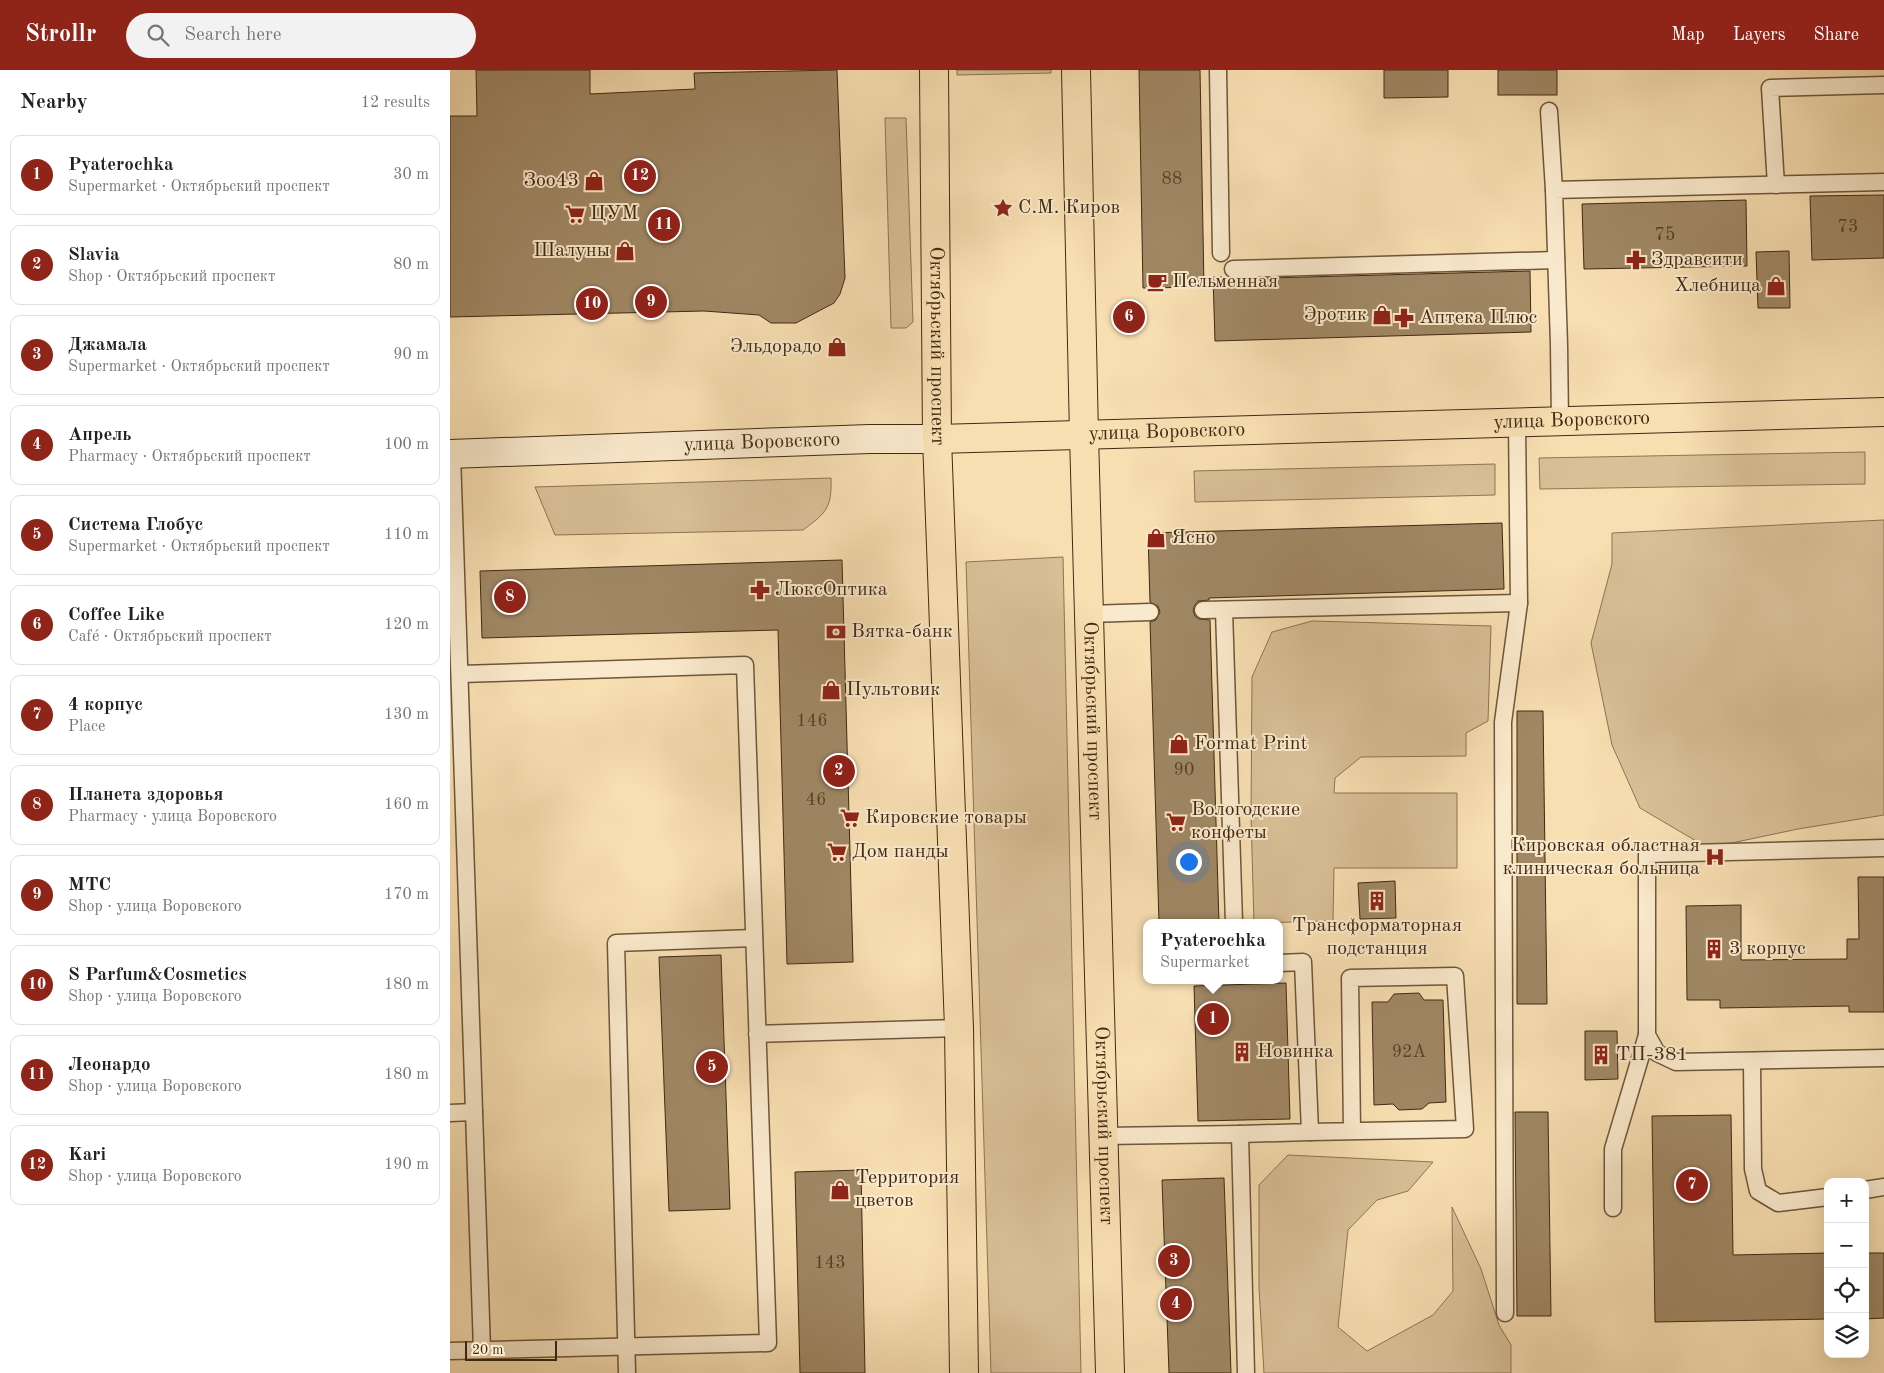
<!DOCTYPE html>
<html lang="en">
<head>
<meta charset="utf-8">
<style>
	:root { --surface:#fff; --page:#f2f2f2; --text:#222; --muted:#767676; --line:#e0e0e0; --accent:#8f2418 }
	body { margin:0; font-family:"Old Standard TT",serif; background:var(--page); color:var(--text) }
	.controls { position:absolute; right:15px; bottom:15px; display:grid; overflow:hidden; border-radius:10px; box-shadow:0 5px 20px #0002 }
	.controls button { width:45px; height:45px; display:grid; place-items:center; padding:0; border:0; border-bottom:1px solid var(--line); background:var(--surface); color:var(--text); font:25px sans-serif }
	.scale { position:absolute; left:15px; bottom:12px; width:92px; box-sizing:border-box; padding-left:5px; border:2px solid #402912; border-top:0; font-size:14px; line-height:18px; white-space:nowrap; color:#402912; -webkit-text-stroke:4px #faeacd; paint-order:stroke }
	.you { position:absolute; left:738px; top:791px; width:18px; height:18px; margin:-12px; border:4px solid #fff; border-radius:50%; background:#1a73e8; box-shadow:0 0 0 8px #1a73e833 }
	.badge { display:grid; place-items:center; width:32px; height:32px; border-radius:50%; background:var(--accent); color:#fff; font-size:16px; font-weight:700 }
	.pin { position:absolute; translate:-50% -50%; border:2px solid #fff; box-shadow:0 1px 5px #0006 }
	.popup { position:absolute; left:693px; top:849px; width:140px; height:65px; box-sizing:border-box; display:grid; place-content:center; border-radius:10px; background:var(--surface); filter:drop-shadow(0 1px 4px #0005); font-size:16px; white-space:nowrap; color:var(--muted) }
	.popup b { font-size:19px; color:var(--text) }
	.popup::after { content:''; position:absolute; left:50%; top:100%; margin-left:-10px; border:10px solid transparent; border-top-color:var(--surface) }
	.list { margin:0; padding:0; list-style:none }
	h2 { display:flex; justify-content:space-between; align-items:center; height:65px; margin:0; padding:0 20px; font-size:21px }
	h2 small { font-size:16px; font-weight:400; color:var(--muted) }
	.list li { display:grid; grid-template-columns:32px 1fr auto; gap:15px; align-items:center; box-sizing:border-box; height:80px; margin:0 10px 10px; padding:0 10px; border:1px solid var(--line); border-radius:10px }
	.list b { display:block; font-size:19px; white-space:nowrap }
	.list p { margin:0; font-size:16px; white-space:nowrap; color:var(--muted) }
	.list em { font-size:16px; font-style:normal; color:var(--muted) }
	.icon { flex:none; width:28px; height:28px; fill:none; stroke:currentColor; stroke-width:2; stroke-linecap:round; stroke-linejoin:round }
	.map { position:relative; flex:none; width:1434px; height:1303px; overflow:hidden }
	header { display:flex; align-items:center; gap:30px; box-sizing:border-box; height:70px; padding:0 25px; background:var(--accent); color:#fff }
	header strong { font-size:24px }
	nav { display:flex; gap:28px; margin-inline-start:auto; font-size:18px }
	.search { width:350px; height:45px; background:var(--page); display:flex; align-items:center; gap:12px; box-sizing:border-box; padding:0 18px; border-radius:28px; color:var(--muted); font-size:19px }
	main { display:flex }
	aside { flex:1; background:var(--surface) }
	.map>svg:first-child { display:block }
	.green { fill:#d9c097; stroke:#8c7454 }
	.building { fill:#a08865; stroke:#402912 }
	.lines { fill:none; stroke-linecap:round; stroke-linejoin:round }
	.service-casing { stroke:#6e563a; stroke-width:19 }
	.secondary-casing { stroke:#402912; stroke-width:30 }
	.primary-casing { stroke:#402912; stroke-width:30 }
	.service { stroke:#faeacd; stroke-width:16 }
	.secondary { stroke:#faeacd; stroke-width:28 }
	.primary { stroke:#f8dfb2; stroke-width:28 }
	.labels { text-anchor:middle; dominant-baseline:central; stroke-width:4; stroke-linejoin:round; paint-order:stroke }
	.number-label { font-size:18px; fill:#584127 }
	.poi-label { font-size:20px; fill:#402912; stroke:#faeacd; text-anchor:start }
	.street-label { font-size:20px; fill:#402912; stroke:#faeacd }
</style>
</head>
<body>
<header>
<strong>Strollr</strong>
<div class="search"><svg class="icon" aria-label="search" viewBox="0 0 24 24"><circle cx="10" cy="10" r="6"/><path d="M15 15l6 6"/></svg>Search here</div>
<nav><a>Map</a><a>Layers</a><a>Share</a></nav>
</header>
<main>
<aside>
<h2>Nearby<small>12 results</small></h2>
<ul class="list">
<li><span class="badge">1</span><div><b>Pyaterochka</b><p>Supermarket · Октябрьский проспект</p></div><em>30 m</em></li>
<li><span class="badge">2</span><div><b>Slavia</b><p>Shop · Октябрьский проспект</p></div><em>80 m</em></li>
<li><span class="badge">3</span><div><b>Джамала</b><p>Supermarket · Октябрьский проспект</p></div><em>90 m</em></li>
<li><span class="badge">4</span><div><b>Апрель</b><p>Pharmacy · Октябрьский проспект</p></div><em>100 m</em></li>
<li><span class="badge">5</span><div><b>Система Глобус</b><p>Supermarket · Октябрьский проспект</p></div><em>110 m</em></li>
<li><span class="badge">6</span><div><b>Coffee Like</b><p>Café · Октябрьский проспект</p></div><em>120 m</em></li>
<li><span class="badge">7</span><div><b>4 корпус</b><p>Place</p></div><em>130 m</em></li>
<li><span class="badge">8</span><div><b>Планета здоровья</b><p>Pharmacy · улица Воровского</p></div><em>160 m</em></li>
<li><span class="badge">9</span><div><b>МТС</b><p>Shop · улица Воровского</p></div><em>170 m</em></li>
<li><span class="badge">10</span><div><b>S Parfum&amp;Cosmetics</b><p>Shop · улица Воровского</p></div><em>180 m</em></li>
<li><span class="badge">11</span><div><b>Леонардо</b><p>Shop · улица Воровского</p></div><em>180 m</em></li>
<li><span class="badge">12</span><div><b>Kari</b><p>Shop · улица Воровского</p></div><em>190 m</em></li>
</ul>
</aside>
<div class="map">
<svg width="1434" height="1303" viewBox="0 0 1434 1303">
	<rect width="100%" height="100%" fill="#f8dfb2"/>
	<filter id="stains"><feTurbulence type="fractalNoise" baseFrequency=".004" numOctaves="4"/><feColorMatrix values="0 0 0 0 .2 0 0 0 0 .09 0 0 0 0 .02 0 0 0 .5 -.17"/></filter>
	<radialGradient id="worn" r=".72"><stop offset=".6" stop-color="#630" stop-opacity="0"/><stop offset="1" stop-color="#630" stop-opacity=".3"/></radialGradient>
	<g class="green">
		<polygon points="507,0 601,0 601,3 507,5"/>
		<polygon points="435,48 456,48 463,252 456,258 441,258"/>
		<polygon points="1415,382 1415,414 1090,419 1089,388"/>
		<polygon points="1045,394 1045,425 745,432 744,401"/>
		<path d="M381 408C382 438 376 443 353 460L105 465 85 417Z"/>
		<polygon points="1434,450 1434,745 1348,759 1258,778 1190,738 1162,675 1141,573 1162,494 1162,463"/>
		<polygon points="613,487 631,1303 541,1303 516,492"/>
		<polygon points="862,551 1041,556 1038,651 1016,663 1016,686 911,687 885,708 884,723 1007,723 1007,798 884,798 883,851 804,853 801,745 802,607 822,562"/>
		<polygon points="838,1085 983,1092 958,1121 927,1130 898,1160 888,1257 917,1281 983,1245 1003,1221 1002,1137 1031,1199 1049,1255 1061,1275 1061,1303 814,1303 809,1218 809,1115"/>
	</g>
	<g class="building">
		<polygon points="26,0 140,0 140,24 245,19 244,3 387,0 395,208 390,224 384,233 346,253 321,253 309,245 254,241 0,247 0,46 27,46"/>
		<polygon points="689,0 750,0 754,217 693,218"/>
		<polygon points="934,0 998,0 998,27 934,28"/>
		<rect x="1048" y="0" width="59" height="25"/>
		<polygon points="1434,125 1434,188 1362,190 1360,126"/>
		<polygon points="1296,130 1297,196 1134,199 1132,134"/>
		<polygon points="1339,181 1340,238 1308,238 1306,182"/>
		<polygon points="1080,201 1081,262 765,271 763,207 777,207 783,209"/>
		<polygon points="1052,453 1054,519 759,528 759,530 748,531 745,535 743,540 745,546 749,549 760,550 769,853 709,853 700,552 706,550 710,542 708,536 700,532 698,463"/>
		<polygon points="392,490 403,892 337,894 328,560 32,568 30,501"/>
		<polygon points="1067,641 1093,641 1097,934 1067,934"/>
		<polygon points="1408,807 1434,807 1434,942 1399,942 1399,936 1270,938 1270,930 1237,930 1236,836 1291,835 1291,890 1397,889 1397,869 1409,869"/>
		<polygon points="945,811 946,848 910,849 908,813"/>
		<polygon points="271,885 280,1139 219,1141 209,887"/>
		<polygon points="836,913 840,1049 748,1051 744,916"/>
		<polygon points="969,923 974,930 993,930 996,1032 979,1033 972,1039 949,1040 943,1034 924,1035 922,932 938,932 944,924"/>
		<polygon points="1135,961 1167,961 1168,1009 1135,1010"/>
		<polygon points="1065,1042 1098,1042 1101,1246 1067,1246"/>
		<polygon points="1281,1045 1283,1185 1378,1183 1378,1249 1205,1252 1202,1046"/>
		<polygon points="411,1100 415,1303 350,1303 345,1102"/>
		<polygon points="774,1108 781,1303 719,1303 712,1110"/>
		<polygon points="1415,1183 1434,1183 1434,1248 1415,1249"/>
	</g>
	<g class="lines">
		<defs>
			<g id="service">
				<polyline points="768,0 771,183"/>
				<polyline points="1099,41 1104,120"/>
				<polyline points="1326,115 1320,18 1434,15"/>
				<polyline points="783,199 1106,190"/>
				<polyline points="1110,352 1109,275 1104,120 1434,112"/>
				<polyline points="2,384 32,1280"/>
				<polyline points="753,540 1069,533 1067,353"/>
				<polyline points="774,540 784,853"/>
				<polyline points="639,544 700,542"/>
				<polyline points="1434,778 1197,784 1197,965 1207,983 1226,992 1434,988"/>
				<polyline points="307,964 509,958"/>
				<polyline points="1302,992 1303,1099 1308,1121 1328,1133 1378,1127"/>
				<polyline points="0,1043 24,1042"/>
				<polyline points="860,1062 1015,1059 1005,906 900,908 902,1061"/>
				<polyline points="790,1064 860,1062 853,892 829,893"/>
				<polyline points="654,1066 790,1064 796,1303"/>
				<polyline points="1415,1120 1434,1117"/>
				<polyline points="1163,1138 1163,1079 1197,965"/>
				<polyline points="1055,1243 1053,652 1069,533"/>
				<polyline points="0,1281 318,1273 295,595 10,604"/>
				<polyline points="177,1303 166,873 304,868"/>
			</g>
			<g id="secondary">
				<path id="s1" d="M0 384 420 369H487"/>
			</g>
			<g id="primary">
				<path id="s2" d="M484 0 487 369 509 958 514 1303"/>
				<path id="s3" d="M626 0 634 365 660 1303"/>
				<path id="s4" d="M487 369 1434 342"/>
			</g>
		</defs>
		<use href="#service" class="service-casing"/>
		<use href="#secondary" class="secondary-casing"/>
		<use href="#primary" class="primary-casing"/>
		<use href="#service" class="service"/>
		<use href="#secondary" class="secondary"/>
		<use href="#primary" class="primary"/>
	</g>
	<defs>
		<symbol id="shop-bare" viewBox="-9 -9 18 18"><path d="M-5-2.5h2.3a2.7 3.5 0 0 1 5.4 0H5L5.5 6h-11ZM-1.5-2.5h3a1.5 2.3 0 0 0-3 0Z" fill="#8f2418" stroke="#faeacd" stroke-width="2.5" paint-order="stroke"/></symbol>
		<symbol id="sight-bare" viewBox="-9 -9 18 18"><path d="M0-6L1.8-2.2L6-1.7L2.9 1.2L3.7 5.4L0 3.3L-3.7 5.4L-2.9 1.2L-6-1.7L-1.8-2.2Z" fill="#8f2418" stroke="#faeacd" stroke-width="2.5" paint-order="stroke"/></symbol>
		<symbol id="supermarket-bare" viewBox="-9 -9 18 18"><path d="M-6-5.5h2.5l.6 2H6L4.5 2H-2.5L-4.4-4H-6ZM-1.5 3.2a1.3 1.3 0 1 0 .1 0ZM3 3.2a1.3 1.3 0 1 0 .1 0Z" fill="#8f2418" stroke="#faeacd" stroke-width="2.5" paint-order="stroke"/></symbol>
		<symbol id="pharmacy-bare" viewBox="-9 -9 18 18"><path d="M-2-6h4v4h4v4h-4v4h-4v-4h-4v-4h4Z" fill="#8f2418" stroke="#faeacd" stroke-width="2.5" paint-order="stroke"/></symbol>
		<symbol id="cafe-bare" viewBox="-9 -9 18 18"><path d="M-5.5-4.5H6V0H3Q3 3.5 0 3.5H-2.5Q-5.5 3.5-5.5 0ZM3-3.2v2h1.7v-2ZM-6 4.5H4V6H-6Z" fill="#8f2418" stroke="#faeacd" stroke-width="2.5" paint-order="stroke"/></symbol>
		<symbol id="bank-bare" viewBox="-9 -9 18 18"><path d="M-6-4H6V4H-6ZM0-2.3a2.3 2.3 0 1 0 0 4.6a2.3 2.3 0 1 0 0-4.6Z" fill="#8f2418" stroke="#faeacd" stroke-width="2.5" paint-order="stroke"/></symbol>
		<symbol id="hospital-bare" viewBox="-9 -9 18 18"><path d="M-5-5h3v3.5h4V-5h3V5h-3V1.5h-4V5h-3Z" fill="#8f2418" stroke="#faeacd" stroke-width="2.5" paint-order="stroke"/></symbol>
		<symbol id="building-bare" viewBox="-9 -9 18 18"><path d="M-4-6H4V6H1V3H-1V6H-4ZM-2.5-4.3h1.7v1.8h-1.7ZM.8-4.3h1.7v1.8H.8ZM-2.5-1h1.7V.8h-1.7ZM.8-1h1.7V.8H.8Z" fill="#8f2418" stroke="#faeacd" stroke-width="2.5" paint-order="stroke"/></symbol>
	</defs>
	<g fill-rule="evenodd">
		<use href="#shop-bare" x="130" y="97" width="28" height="28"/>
		<use href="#sight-bare" x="539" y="124" width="28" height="28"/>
		<use href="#supermarket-bare" x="111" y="130" width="28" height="28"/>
		<use href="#shop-bare" x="161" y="167" width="28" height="28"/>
		<use href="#pharmacy-bare" x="1172" y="176" width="28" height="28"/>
		<use href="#cafe-bare" x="693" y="198" width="28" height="28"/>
		<use href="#shop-bare" x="1312" y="202" width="28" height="28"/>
		<use href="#shop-bare" x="918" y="231" width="28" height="28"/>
		<use href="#pharmacy-bare" x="940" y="234" width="28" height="28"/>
		<use href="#shop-bare" x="373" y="263" width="28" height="28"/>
		<use href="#shop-bare" x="692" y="454" width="28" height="28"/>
		<use href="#pharmacy-bare" x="296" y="506" width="28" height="28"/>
		<use href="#bank-bare" x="372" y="548" width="28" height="28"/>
		<use href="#shop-bare" x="367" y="606" width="28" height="28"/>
		<use href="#shop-bare" x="715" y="660" width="28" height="28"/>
		<use href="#supermarket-bare" x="386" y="734" width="28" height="28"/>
		<use href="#supermarket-bare" x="712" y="738" width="28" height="28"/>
		<use href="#supermarket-bare" x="373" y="768" width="28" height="28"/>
		<use href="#hospital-bare" x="1251" y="773" width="28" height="28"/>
		<use href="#building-bare" x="913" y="817" width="28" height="28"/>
		<use href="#building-bare" x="1250" y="865" width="28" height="28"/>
		<use href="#building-bare" x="778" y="968" width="28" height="28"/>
		<use href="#building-bare" x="1137" y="971" width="28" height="28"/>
		<use href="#shop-bare" x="376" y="1106" width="28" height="28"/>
	</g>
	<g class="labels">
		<g class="number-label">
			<text x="722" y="109">88</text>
			<text x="1398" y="157">73</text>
			<text x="1215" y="165">75</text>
			<text x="362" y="651">146</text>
			<text x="734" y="700">90</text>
			<text x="366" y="730">46</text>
			<text x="959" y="982">92А</text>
			<text x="380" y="1193">143</text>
		</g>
		<g class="poi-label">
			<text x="129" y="111" text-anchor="end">Зоо43</text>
			<text x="568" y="138">С.М. Киров</text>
			<text x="140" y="144">ЦУМ</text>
			<text x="160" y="181" text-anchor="end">Шалуны</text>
			<text x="1201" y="190">Здравсити</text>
			<text x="722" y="212">Пельменная</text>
			<text x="1311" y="216" text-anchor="end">Хлебница</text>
			<text x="917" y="245" text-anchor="end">Эротик</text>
			<text x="969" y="248">Аптека Плюс</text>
			<text x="372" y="277" text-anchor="end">Эльдорадо</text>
			<text x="721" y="468">Ясно</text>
			<text x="325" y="520">ЛюксОптика</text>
			<text x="401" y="562">Вятка-банк</text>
			<text x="396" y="620">Пультовик</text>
			<text x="744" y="674">Format Print</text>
			<text x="741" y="740">Вологодские<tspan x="741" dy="23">конфеты</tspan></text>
			<text x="415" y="748">Кировские товары</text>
			<text x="1250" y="776" text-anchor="end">Кировская областная<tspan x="1250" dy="23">клиническая больница</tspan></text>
			<text x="402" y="782">Дом панды</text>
			<text x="927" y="856" text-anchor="middle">Трансформаторная<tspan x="927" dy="23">подстанция</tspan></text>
			<text x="1279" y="879">3 корпус</text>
			<text x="807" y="982">Новинка</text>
			<text x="1166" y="985">ТП-381</text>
			<text x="405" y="1108">Территория<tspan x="405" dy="23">цветов</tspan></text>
		</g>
		<g class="street-label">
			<text stroke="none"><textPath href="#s2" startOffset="276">Октябрьский проспект</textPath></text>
			<text stroke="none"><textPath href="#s4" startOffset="635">улица Воровского</textPath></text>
			<text stroke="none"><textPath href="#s4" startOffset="230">улица Воровского</textPath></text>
			<text stroke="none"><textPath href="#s1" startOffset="312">улица Воровского</textPath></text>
			<text stroke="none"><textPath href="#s3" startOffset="651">Октябрьский проспект</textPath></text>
			<text stroke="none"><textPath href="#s3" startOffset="1056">Октябрьский проспект</textPath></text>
		</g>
	</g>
	<rect width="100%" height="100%" filter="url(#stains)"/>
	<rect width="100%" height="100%" fill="url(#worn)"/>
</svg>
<div class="controls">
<button>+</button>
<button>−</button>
<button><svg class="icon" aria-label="locate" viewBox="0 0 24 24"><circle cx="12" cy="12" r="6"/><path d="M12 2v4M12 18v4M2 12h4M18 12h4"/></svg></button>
<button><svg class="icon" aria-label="layers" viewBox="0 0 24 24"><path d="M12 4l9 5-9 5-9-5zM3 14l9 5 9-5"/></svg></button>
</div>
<div class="scale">20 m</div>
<div class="you"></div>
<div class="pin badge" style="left:763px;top:949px">1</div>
<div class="popup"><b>Pyaterochka</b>Supermarket</div>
<div class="pin badge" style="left:389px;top:701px">2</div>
<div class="pin badge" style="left:724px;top:1191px">3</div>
<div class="pin badge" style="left:726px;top:1234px">4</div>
<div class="pin badge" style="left:262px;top:997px">5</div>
<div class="pin badge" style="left:679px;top:247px">6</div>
<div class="pin badge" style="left:1242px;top:1115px">7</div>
<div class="pin badge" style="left:60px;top:527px">8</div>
<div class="pin badge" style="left:201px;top:232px">9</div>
<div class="pin badge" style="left:142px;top:234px">10</div>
<div class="pin badge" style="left:214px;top:155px">11</div>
<div class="pin badge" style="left:190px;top:106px">12</div>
</div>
</main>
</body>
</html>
